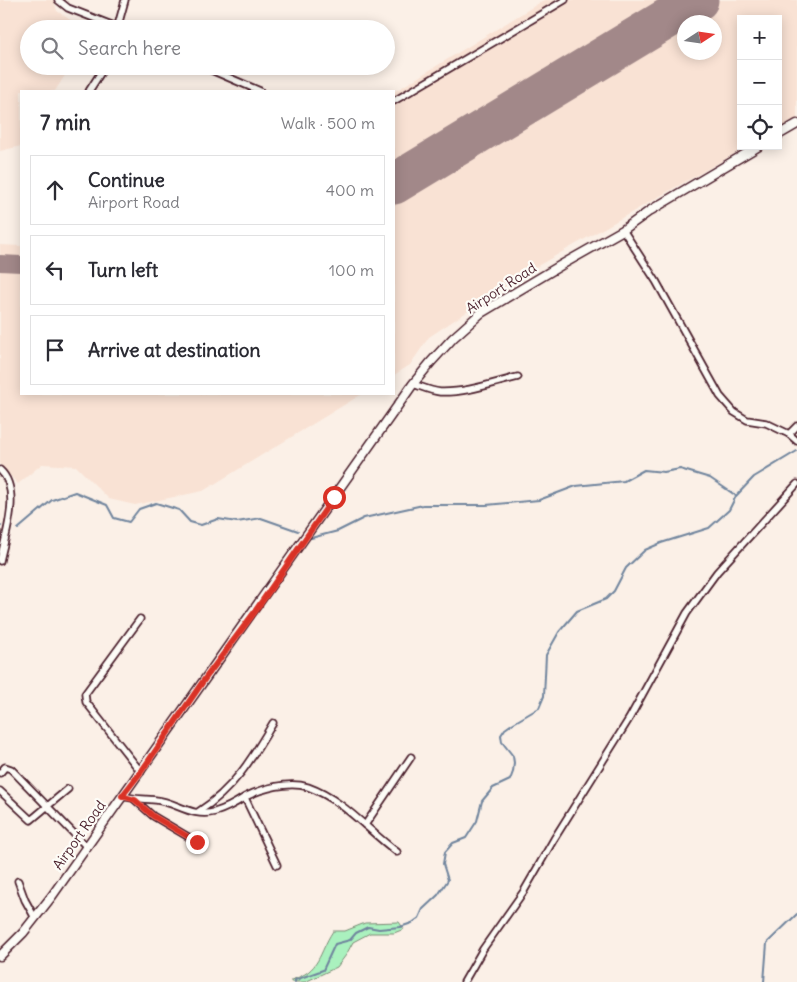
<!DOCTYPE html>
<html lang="en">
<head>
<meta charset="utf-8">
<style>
	:root { --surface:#fff; --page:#f7f7f7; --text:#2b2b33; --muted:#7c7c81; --line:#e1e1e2 }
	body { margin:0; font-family:Delius,sans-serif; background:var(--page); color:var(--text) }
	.controls { position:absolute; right:15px; top:15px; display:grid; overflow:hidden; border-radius:0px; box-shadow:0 2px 12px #0003 }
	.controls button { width:45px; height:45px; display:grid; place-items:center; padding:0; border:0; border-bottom:1px solid var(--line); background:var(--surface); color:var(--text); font:25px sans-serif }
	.compass { position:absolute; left:677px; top:15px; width:45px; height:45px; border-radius:50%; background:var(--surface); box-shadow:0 2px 12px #0003; rotate:78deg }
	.stop { position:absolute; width:15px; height:15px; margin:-11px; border:4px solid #d93025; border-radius:50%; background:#fff }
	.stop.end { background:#d93025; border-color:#fff; box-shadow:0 1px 5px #0008 }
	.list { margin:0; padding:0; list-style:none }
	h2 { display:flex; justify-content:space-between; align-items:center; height:65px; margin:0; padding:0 20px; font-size:21px }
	h2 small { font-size:16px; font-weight:400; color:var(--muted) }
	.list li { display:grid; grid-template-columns:32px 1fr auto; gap:15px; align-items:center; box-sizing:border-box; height:70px; margin:0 10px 10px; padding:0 10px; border:1px solid var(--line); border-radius:0px }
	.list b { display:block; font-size:19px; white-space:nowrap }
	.list p { margin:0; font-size:16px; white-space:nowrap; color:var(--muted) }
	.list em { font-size:16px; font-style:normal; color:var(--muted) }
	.icon { flex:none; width:28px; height:28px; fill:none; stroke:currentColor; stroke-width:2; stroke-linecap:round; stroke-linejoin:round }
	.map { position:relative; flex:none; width:797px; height:982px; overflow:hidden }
	.search { position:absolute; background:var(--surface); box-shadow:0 2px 12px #0003; left:20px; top:20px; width:375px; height:55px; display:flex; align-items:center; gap:12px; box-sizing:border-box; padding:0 18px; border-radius:28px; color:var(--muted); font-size:19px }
	.panel { position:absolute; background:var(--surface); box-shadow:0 2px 12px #0003; left:20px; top:90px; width:375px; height:305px; border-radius:0px }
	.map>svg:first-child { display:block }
	.built { fill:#f9e2d4; fill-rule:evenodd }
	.green { fill:#aaf1be; stroke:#7a8874 }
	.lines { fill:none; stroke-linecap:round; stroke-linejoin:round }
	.stream { stroke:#6f849d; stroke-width:2 }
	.taxiway { stroke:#a28889; stroke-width:16 }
	.runway { stroke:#a28889; stroke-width:41 }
	.minor-casing { stroke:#4a1f2b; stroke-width:9 }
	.tertiary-casing { stroke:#4a1f2b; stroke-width:11 }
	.minor { stroke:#fdfcf7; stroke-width:5.5 }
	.tertiary { stroke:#fdfcf7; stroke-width:8 }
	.route { stroke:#d93025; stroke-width:6 }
	.labels { text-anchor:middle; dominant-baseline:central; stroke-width:4.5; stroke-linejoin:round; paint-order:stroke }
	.street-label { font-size:14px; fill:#4a1f2b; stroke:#fdfcf7 }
</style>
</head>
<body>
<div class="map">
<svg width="797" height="982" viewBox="0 0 797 982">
	<rect width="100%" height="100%" fill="#fbf0e7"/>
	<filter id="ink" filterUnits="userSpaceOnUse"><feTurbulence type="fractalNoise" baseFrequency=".02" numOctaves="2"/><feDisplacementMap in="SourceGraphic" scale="10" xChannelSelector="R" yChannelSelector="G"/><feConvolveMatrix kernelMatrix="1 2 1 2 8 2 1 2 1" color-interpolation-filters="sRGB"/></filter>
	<g filter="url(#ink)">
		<g class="built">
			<polygon points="0,0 54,0 57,11 84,29 29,29 29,66 71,66 55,91 21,91 21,146 0,151"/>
			<path d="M544 0H797V118L778 129V19H741V146H748L527 272 429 337 410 365 394 375V92ZM684 22H714V52H684Z"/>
			<polygon points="0,245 21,246 21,394 362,394 203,491 135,505 109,499 76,466 42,464 18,484 0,465"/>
		</g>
		<path class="green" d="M399 922 404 929 394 933H370L353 942 346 955 337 967 305 982H291V980C321 971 318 954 333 931H345L365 923Z"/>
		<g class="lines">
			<g class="stream">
				<polyline points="0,526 1,526"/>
				<polyline points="18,529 52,500 75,492 107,505 114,518 129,522 139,509 156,503 179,510 190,522 201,525 218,519 237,522 261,518 298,531"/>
				<polyline points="311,538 338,531 364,518 423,505 486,505 539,500 576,486 624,481 644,470 664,472 680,469 710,478 735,495"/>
				<polyline points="295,982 295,980 323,970 335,944 350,940 356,933 368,927 379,929 400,927 412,923 419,918 423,909 438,895 448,880 443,864 445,852 453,843 466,838 477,821 482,801 493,788 510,780 513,772 514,763 513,756 502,742 501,735 505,729 512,724 539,708 544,696 546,655 559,632 577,611 606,599 614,591 626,568 645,550 661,543 709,528 729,510 736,496 754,477 797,451"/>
				<polyline points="764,982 767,943 797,914"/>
			</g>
			<polyline class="taxiway" points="0,263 21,264"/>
			<polyline class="runway" points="394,184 698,0"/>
			<defs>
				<g id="minor">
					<polyline points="58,0 68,8 122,29"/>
					<polyline points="117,29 125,0"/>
					<polyline points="202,66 260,91"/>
					<polyline points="89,91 105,66"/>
					<polyline points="394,101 565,0"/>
					<polyline points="623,230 656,281 720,396 734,412 747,420 766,423 789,434"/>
					<path d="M413 384C422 387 431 391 440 392 466 393 493 383 518 377"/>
					<polyline points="797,426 789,434 797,441"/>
					<path d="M0 470C22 490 5 536 0 561"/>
					<polyline points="140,619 85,694 86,702 141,772"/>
					<polyline points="0,773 5,767 11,769 86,846"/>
					<polyline points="0,791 31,820 68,789"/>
					<path d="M122 796C136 800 142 798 156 800 176 802 192 818 215 812 225 809 236 803 245 797 263 788 289 781 308 787 344 800 367 830 397 852"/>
					<polyline points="245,798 277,865"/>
					<polyline points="135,800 153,816 197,842"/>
					<path d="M198 812C233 790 252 759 273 723"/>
					<polyline points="365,825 411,757"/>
					<polyline points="18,881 25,900 35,918"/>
					<polyline points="464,982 483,949 524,891 554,839 629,719 687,613 717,572 797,484"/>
				</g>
				<g id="tertiary">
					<polyline points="778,135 797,124"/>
					<polyline points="0,956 23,933 52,896 413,384 431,362 453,338 481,313 563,264 623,230 651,210 759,146"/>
				</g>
			</defs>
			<use href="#minor" class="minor-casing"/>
			<use href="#tertiary" class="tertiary-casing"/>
			<use href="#minor" class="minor"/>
			<use href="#tertiary" class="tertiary"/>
		</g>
	</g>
	<g class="lines" filter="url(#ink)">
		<polyline class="route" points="197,842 153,816 135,800 122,796 141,772 204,680 254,613 334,497"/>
	</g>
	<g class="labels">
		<g class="street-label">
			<text transform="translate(501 288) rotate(-33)">Airport Road</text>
			<text transform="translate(79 835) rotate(-55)">Airport Road</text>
		</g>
	</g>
</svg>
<div class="controls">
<button>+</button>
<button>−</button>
<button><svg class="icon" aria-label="locate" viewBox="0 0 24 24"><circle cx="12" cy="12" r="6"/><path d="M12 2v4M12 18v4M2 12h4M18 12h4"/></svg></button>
</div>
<svg class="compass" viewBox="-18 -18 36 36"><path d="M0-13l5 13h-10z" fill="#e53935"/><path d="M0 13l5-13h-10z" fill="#7c7c81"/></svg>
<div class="stop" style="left:334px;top:497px"></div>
<div class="stop end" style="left:197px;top:842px"></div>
<div class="search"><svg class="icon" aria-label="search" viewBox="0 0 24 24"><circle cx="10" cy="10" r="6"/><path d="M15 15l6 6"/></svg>Search here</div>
<section class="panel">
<h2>7 min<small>Walk · 500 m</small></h2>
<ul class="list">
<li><svg class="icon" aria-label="ahead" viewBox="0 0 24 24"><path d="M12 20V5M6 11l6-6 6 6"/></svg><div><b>Continue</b><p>Airport Road</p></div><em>400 m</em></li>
<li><svg class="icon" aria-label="left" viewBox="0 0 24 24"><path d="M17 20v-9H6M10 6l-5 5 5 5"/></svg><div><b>Turn left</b></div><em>100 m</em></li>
<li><svg class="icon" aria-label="arrive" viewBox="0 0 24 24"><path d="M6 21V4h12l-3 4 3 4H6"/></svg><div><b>Arrive at destination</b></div></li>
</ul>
</section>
</div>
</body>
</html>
